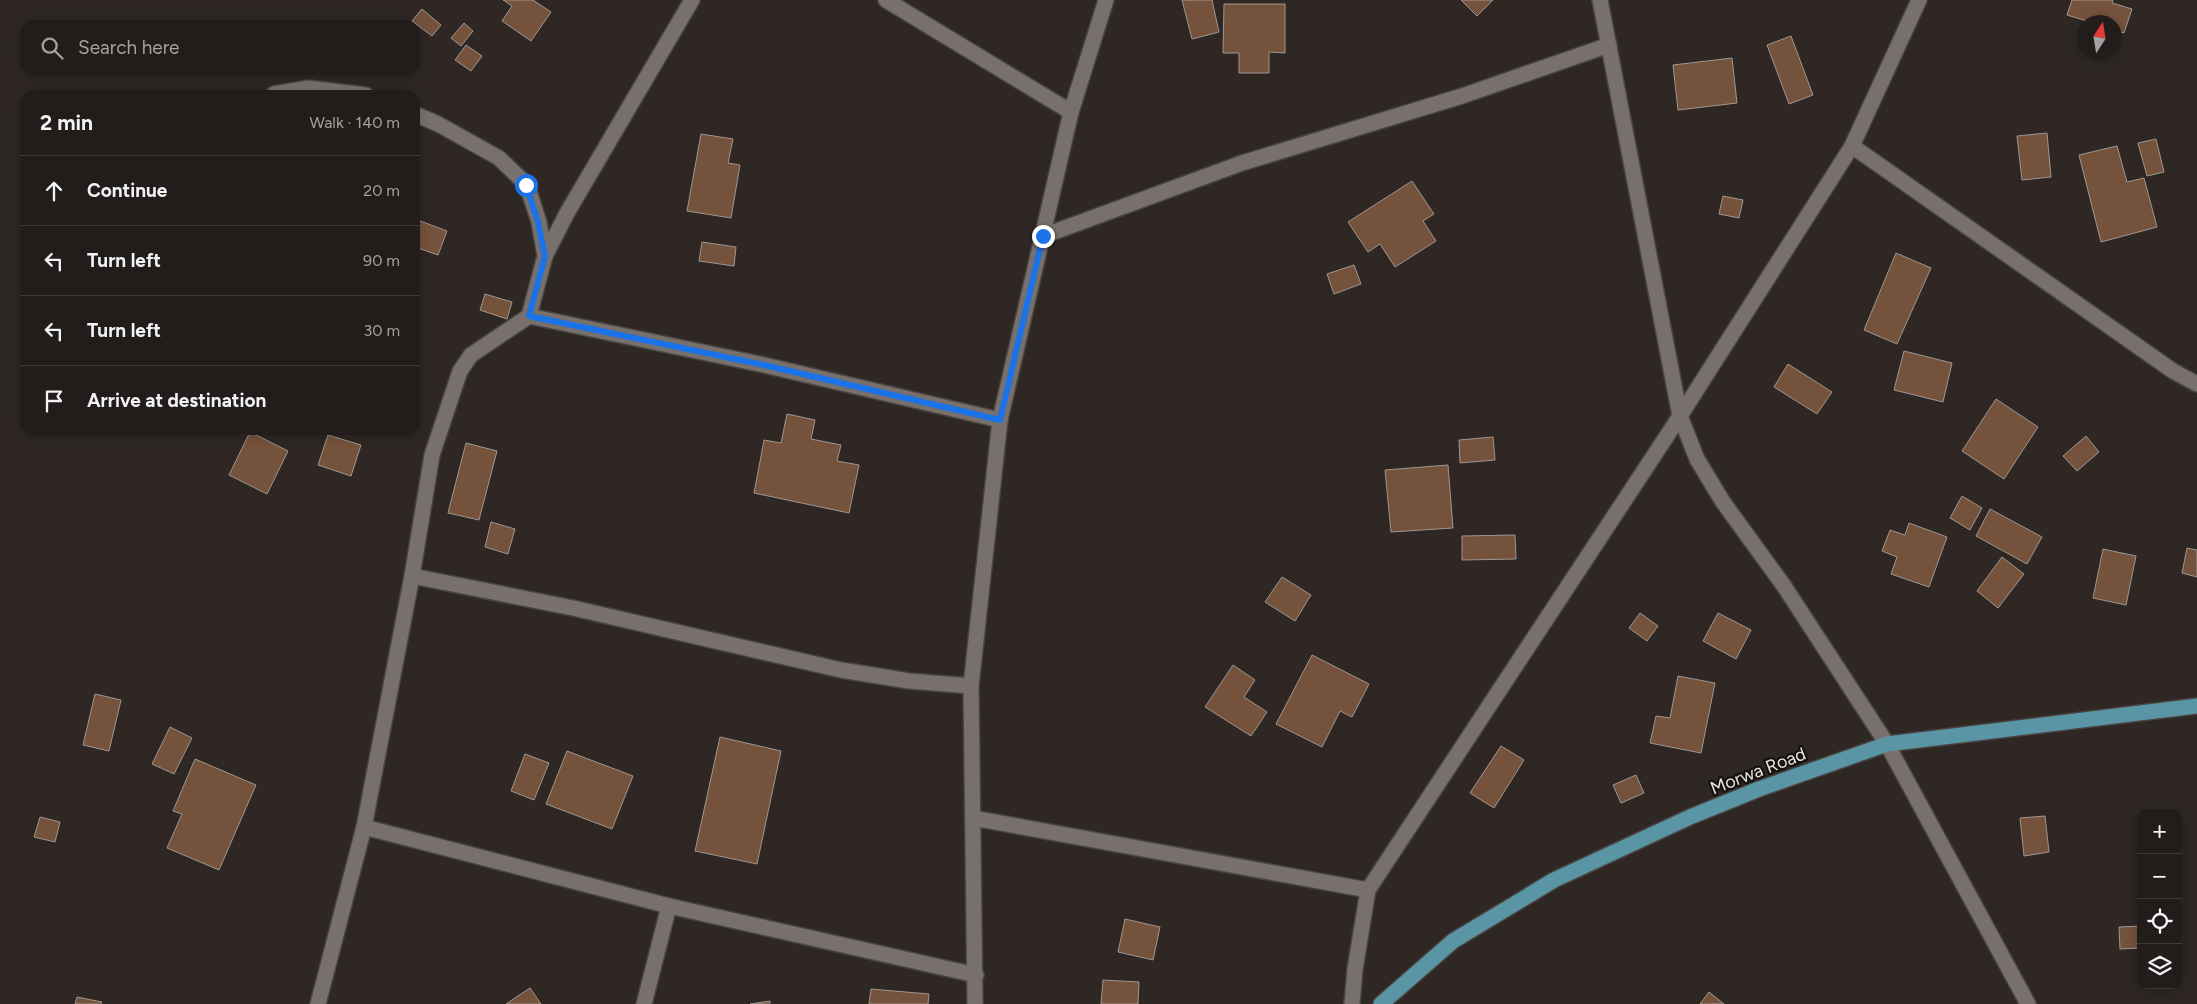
<!DOCTYPE html>
<html lang="en">
<head>
<meta charset="utf-8">
<style>
	:root { --surface:#221d1a; --page:#2a2623; --text:#f1f3f6; --muted:#a2a2a2; --line:#3f3b39 }
	body { margin:0; font-family:Figtree,sans-serif; background:var(--page); color:var(--text) }
	.controls { position:absolute; right:15px; bottom:15px; display:grid; overflow:hidden; border-radius:10px; box-shadow:0 2px 12px #0003 }
	.controls button { width:45px; height:45px; display:grid; place-items:center; padding:0; border:0; border-bottom:1px solid var(--line); background:var(--surface); color:var(--text); font:25px sans-serif }
	.compass { position:absolute; left:2077px; top:15px; width:45px; height:45px; border-radius:50%; background:var(--surface); box-shadow:0 2px 12px #0003; rotate:12deg }
	.stop { position:absolute; width:15px; height:15px; margin:-11px; border:4px solid #1a73e8; border-radius:50%; background:#fff }
	.stop.end { background:#1a73e8; border-color:#fff; box-shadow:0 1px 5px #0008 }
	.list { margin:0; padding:0; list-style:none }
	h2 { display:flex; justify-content:space-between; align-items:center; height:65px; margin:0; padding:0 20px; font-size:21px }
	h2 small { font-size:16px; font-weight:400; color:var(--muted) }
	.list li { display:grid; grid-template-columns:32px 1fr auto; gap:15px; align-items:center; box-sizing:border-box; height:70px; padding:0 20px; border-top:1px solid var(--line) }
	.list b { display:block; font-size:19px; white-space:nowrap }
	.list em { font-size:16px; font-style:normal; color:var(--muted) }
	.icon { flex:none; width:28px; height:28px; fill:none; stroke:currentColor; stroke-width:2; stroke-linecap:round; stroke-linejoin:round }
	.map { position:relative; flex:none; width:2197px; height:1004px; overflow:hidden }
	.search { position:absolute; background:var(--surface); box-shadow:0 2px 12px #0003; left:20px; top:20px; width:400px; height:55px; display:flex; align-items:center; gap:12px; box-sizing:border-box; padding:0 18px; border-radius:15px; color:var(--muted); font-size:19px }
	.panel { position:absolute; background:var(--surface); box-shadow:0 2px 12px #0003; left:20px; top:90px; width:400px; height:345px; border-radius:15px }
	.map>svg:first-child { display:block }
	.building { fill:#75523c; stroke:#9f9792 }
	.lines { fill:none; stroke-linecap:round; stroke-linejoin:round }
	.minor-casing { stroke:#494340; stroke-width:18 }
	.major-casing { stroke:#494340; stroke-width:18 }
	.minor { stroke:#78706c; stroke-width:15 }
	.major { stroke:#5a95a6; stroke-width:15 }
	.route { stroke:#1a73e8; stroke-width:6 }
	.labels { text-anchor:middle; dominant-baseline:central; stroke-width:4.5; stroke-linejoin:round; paint-order:stroke }
	.street-label { font-size:18px; fill:#e9e5e2; stroke:#14110f }
</style>
</head>
<body>
<div class="map">
<svg width="2197" height="1004" viewBox="0 0 2197 1004">
	<rect width="100%" height="100%" fill="#2e2723"/>
	<g class="building">
		<polygon points="503,0 533,0 551,12 531,41 502,21 512,6"/>
		<polygon points="1182,0 1212,0 1219,32 1192,39"/>
		<polygon points="1461,0 1493,0 1477,16"/>
		<polygon points="2072,0 2113,0 2112,3 2132,9 2124,33 2114,30 2114,22 2090,22 2067,15"/>
		<polygon points="1224,4 1285,4 1285,53 1269,52 1269,73 1239,73 1239,53 1223,53"/>
		<polygon points="422,9 441,25 432,36 412,21"/>
		<polygon points="464,23 473,31 461,46 451,38"/>
		<polygon points="1791,36 1813,95 1789,104 1767,45"/>
		<polygon points="466,45 482,56 471,71 455,60"/>
		<polygon points="1732,58 1737,103 1678,110 1673,65"/>
		<polygon points="2047,133 2051,177 2022,180 2017,136"/>
		<polygon points="701,134 733,139 728,163 740,165 731,218 687,211"/>
		<polygon points="2156,139 2164,172 2147,176 2138,143"/>
		<polygon points="2117,146 2127,182 2144,178 2157,227 2101,242 2079,155"/>
		<polygon points="1412,181 1434,214 1423,221 1436,241 1395,267 1380,244 1368,252 1348,222"/>
		<polygon points="1723,196 1743,200 1739,218 1719,214"/>
		<polygon points="415,219 447,231 438,255 415,247"/>
		<polygon points="702,242 736,247 734,266 699,261"/>
		<polygon points="1896,253 1931,268 1897,344 1864,330"/>
		<polygon points="1354,265 1361,284 1334,294 1327,274"/>
		<polygon points="485,294 512,302 507,319 480,310"/>
		<polygon points="1904,351 1952,363 1943,402 1894,390"/>
		<polygon points="1788,364 1832,392 1817,414 1774,387"/>
		<polygon points="1996,399 2038,427 2004,479 1962,451"/>
		<polygon points="787,414 815,420 811,439 841,445 837,461 859,465 849,513 754,493 764,440 781,443"/>
		<polygon points="250,432 288,451 267,494 229,475"/>
		<polygon points="328,435 361,445 351,476 318,465"/>
		<polygon points="2086,436 2099,452 2077,471 2063,456"/>
		<polygon points="1493,437 1495,460 1460,463 1459,440"/>
		<polygon points="466,443 497,451 479,520 448,513"/>
		<polygon points="1448,465 1453,528 1391,532 1385,470"/>
		<polygon points="1962,496 1982,508 1970,530 1950,518"/>
		<polygon points="1990,509 2042,537 2027,564 1976,536"/>
		<polygon points="491,522 515,529 508,554 485,547"/>
		<polygon points="1909,523 1947,537 1929,587 1891,574 1897,557 1882,551 1890,530 1905,535"/>
		<polygon points="1515,535 1516,559 1462,560 1462,536"/>
		<polygon points="2187,548 2197,550 2197,577 2182,573"/>
		<polygon points="2103,549 2136,556 2126,605 2093,598"/>
		<polygon points="2002,557 2024,574 1998,608 1977,591"/>
		<polygon points="1282,577 1311,595 1295,621 1265,602"/>
		<polygon points="1640,613 1658,626 1647,641 1629,628"/>
		<polygon points="1718,613 1751,630 1736,659 1703,641"/>
		<polygon points="1312,655 1369,684 1352,717 1340,711 1322,747 1276,724"/>
		<polygon points="1233,665 1255,680 1244,697 1267,712 1251,736 1205,707"/>
		<polygon points="1678,676 1715,683 1701,753 1650,743 1656,716 1670,718"/>
		<polygon points="95,694 121,700 109,751 83,745"/>
		<polygon points="170,727 192,738 174,774 152,764"/>
		<polygon points="720,737 781,751 757,864 695,851"/>
		<polygon points="1501,746 1524,760 1494,808 1470,793"/>
		<polygon points="567,751 633,776 612,829 546,804"/>
		<polygon points="525,754 549,763 534,800 511,791"/>
		<polygon points="195,759 256,785 219,870 167,848 182,814 173,811"/>
		<polygon points="1636,775 1644,793 1621,803 1613,785"/>
		<polygon points="2045,816 2049,852 2024,856 2020,818"/>
		<polygon points="40,817 60,822 55,842 34,837"/>
		<polygon points="1125,919 1160,927 1153,960 1118,952"/>
		<polygon points="2141,926 2141,948 2120,949 2119,927"/>
		<polygon points="1103,980 1139,982 1138,1004 1101,1004"/>
		<polygon points="530,988 541,1004 506,1004"/>
		<polygon points="871,989 929,994 928,1004 869,1004"/>
		<polygon points="1709,992 1724,1004 1700,1004"/>
		<polygon points="77,997 102,1002 101,1004 75,1004"/>
		<polygon points="770,1001 770,1004 750,1004"/>
	</g>
	<g class="lines">
		<defs>
			<g id="minor">
				<polyline points="886,0 1071,112"/>
				<polyline points="1600,0 1680,416 1852,146 1919,0"/>
				<polyline points="274,94 308,88 366,95"/>
				<polyline points="415,114 438,124 499,158 527,185 539,222 545,256"/>
				<polyline points="1852,146 2173,371 2197,384"/>
				<polyline points="1043,236 1242,163 1462,96 1609,45"/>
				<polyline points="529,316 764,365 1000,420"/>
				<polyline points="1680,416 1697,459 1723,502 1784,586 1887,744 2028,1004"/>
				<polyline points="412,576 573,608 841,670 909,681 971,686"/>
				<polyline points="973,818 1368,890"/>
				<polyline points="364,827 669,906 976,975"/>
				<polyline points="318,1004 364,827 412,576 432,455 460,371 471,355 529,316 545,256 567,213 692,0"/>
				<polyline points="644,1004 669,906"/>
				<polyline points="975,1004 971,686 1000,420 1071,112 1106,0"/>
				<polyline points="1352,1004 1355,969 1368,890 1680,416"/>
			</g>
			<polyline id="major" points="1381,1004 1453,941 1554,880 1690,817 1759,789 1887,744 2197,706"/>
		</defs>
		<use href="#minor" class="minor-casing"/>
		<use href="#major" class="major-casing"/>
		<use href="#minor" class="minor"/>
		<use href="#major" class="major"/>
	</g>
	<g class="lines">
		<polyline class="route" points="526,185 538,222 545,256 529,316 764,365 1000,420 1043,236"/>
	</g>
	<g class="labels">
		<g class="street-label">
			<text transform="translate(1758 771) rotate(-21)">Morwa Road</text>
		</g>
	</g>
</svg>
<div class="controls">
<button>+</button>
<button>−</button>
<button><svg class="icon" aria-label="locate" viewBox="0 0 24 24"><circle cx="12" cy="12" r="6"/><path d="M12 2v4M12 18v4M2 12h4M18 12h4"/></svg></button>
<button><svg class="icon" aria-label="layers" viewBox="0 0 24 24"><path d="M12 4l9 5-9 5-9-5zM3 14l9 5 9-5"/></svg></button>
</div>
<svg class="compass" viewBox="-18 -18 36 36"><path d="M0-13l5 13h-10z" fill="#e53935"/><path d="M0 13l5-13h-10z" fill="#a2a2a2"/></svg>
<div class="stop" style="left:526px;top:185px"></div>
<div class="stop end" style="left:1043px;top:236px"></div>
<div class="search"><svg class="icon" aria-label="search" viewBox="0 0 24 24"><circle cx="10" cy="10" r="6"/><path d="M15 15l6 6"/></svg>Search here</div>
<section class="panel">
<h2>2 min<small>Walk · 140 m</small></h2>
<ul class="list">
<li><svg class="icon" aria-label="ahead" viewBox="0 0 24 24"><path d="M12 20V5M6 11l6-6 6 6"/></svg><div><b>Continue</b></div><em>20 m</em></li>
<li><svg class="icon" aria-label="left" viewBox="0 0 24 24"><path d="M17 20v-9H6M10 6l-5 5 5 5"/></svg><div><b>Turn left</b></div><em>90 m</em></li>
<li><svg class="icon" aria-label="left" viewBox="0 0 24 24"><path d="M17 20v-9H6M10 6l-5 5 5 5"/></svg><div><b>Turn left</b></div><em>30 m</em></li>
<li><svg class="icon" aria-label="arrive" viewBox="0 0 24 24"><path d="M6 21V4h12l-3 4 3 4H6"/></svg><div><b>Arrive at destination</b></div></li>
</ul>
</section>
</div>
</body>
</html>
